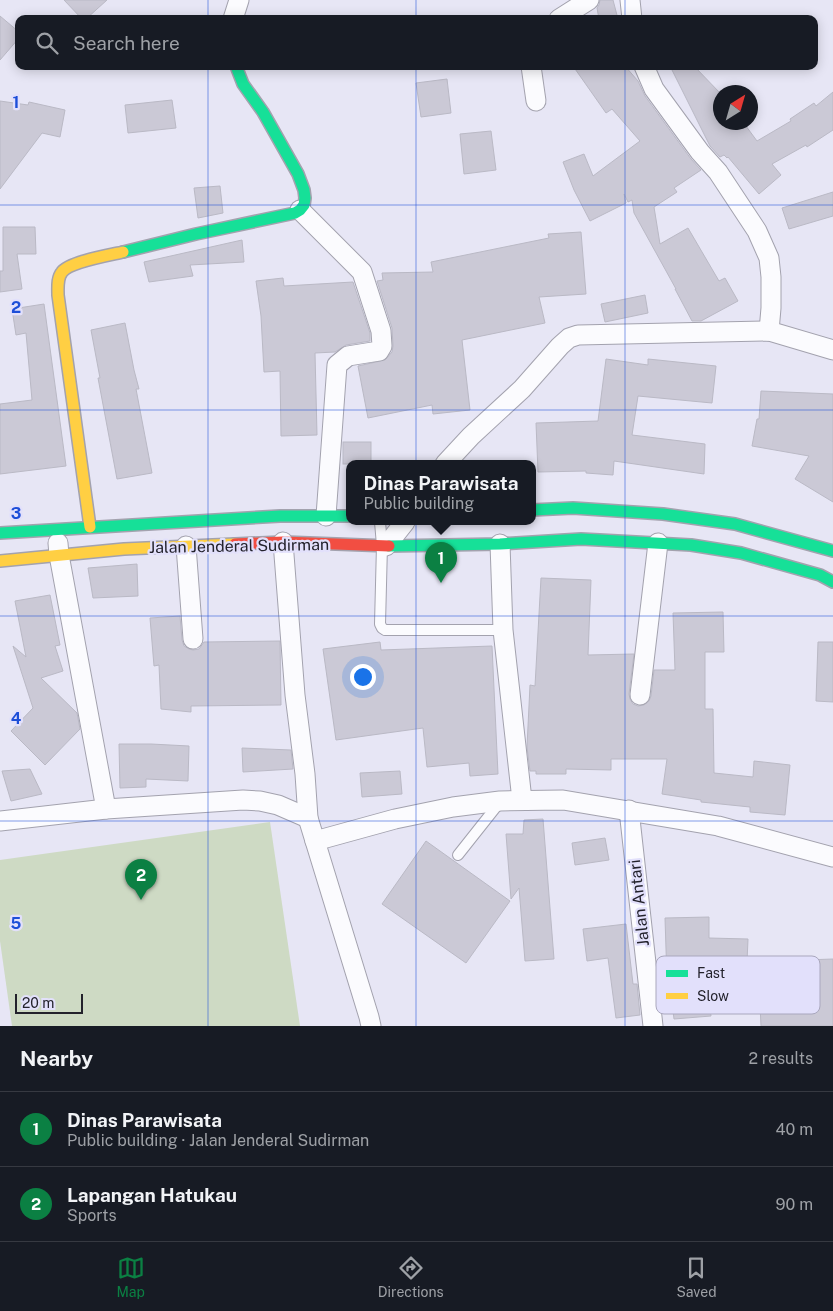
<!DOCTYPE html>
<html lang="en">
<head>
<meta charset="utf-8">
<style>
	:root { --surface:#171b24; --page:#242831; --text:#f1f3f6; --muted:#9ea1a6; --line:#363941; --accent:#0b8043 }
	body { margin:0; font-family:"Public Sans",sans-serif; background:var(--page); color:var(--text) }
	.compass { position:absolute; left:713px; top:85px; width:45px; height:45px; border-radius:50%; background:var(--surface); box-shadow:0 2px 12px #0003; rotate:37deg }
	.scale { position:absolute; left:15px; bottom:12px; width:68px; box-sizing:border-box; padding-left:5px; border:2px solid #23222c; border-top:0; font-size:14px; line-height:18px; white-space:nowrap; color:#23222c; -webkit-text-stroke:4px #e2e0fb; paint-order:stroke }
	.you { position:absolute; left:362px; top:676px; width:18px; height:18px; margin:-12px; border:4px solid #fff; border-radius:50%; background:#1a73e8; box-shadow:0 0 0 8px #1a73e833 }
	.badge { display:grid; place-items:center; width:32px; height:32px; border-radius:50%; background:var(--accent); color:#fff; font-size:16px; font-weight:700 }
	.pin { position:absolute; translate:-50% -41px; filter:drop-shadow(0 1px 2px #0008) }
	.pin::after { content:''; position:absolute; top:26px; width:18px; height:15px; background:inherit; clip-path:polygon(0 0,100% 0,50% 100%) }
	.popup { position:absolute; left:346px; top:460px; width:190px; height:65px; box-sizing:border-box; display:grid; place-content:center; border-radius:10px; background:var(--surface); filter:drop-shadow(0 1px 4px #0005); font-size:16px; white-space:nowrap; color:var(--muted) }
	.popup b { font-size:19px; color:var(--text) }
	.popup::after { content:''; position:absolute; left:50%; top:100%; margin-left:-10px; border:10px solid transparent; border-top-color:var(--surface) }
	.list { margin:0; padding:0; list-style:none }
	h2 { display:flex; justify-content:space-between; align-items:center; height:65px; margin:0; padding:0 20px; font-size:21px }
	h2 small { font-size:16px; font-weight:400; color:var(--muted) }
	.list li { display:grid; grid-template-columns:32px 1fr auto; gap:15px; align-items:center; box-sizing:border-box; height:75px; padding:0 20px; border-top:1px solid var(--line) }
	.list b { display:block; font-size:19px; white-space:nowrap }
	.list p { margin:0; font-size:16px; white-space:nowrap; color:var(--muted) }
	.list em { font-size:16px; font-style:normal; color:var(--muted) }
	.icon { flex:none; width:28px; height:28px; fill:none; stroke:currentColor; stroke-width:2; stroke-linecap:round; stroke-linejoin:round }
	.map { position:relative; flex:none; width:833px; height:1026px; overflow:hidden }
	.search { position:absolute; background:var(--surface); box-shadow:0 2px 12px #0003; left:15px; right:15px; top:15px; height:55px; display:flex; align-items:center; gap:12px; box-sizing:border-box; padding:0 18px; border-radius:10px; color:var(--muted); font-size:19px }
	.sheet { height:215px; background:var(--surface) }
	nav { display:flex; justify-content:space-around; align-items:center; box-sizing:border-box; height:70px; border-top:1px solid var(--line); background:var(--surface); font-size:14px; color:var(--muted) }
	nav a { display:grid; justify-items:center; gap:2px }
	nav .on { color:var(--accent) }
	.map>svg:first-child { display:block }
	.green { fill:#cedac4 }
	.building { fill:#cbc9d6; stroke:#bab9c5 }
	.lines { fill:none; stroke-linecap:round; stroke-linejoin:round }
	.lane-casing { stroke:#a3a2ae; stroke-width:12 }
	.street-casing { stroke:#a3a2ae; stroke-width:21 }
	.fast-casing { stroke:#a3a2ae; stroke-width:14 }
	.slow-casing { stroke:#a3a2ae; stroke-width:14 }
	.jam-casing { stroke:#a3a2ae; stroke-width:14 }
	.lane { stroke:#fbfbfe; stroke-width:10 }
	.street { stroke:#fbfbfe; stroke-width:19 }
	.fast { stroke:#16e098; stroke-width:11 }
	.slow { stroke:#ffcf43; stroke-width:11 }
	.jam { stroke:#f24e42; stroke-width:11 }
	.grid { fill:none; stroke:#1d4ed8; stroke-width:1; stroke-opacity:0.55 }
	.labels { text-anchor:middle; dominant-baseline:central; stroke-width:4.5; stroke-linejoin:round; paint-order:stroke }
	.street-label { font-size:16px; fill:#23222c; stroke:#e2e0fb }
	.key { fill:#e2e0fb; stroke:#a9a7bd; stroke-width:1 }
	.key-label { font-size:14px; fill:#23222c }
	.grid-label { font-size:16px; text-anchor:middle; font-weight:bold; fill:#1d4ed8; stroke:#e2e0fb; stroke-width:4.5; stroke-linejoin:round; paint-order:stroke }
</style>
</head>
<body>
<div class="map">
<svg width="833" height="1026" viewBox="0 0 833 1026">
	<rect width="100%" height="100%" fill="#e7e6f5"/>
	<polygon class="green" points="270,822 300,1026 12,1026 0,941 0,860"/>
	<g class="building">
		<polygon points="64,0 107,0 86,19 82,19"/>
		<polygon points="600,0 613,0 618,19 599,19 597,8 599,5"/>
		<polygon points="0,16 19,32 19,38 0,60"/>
		<polygon points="573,66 625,66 638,81 645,96 691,159 701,170 674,188 677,192 654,207 660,244 688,228 719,281 725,278 738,301 701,321 692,321 675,289 676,289 634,213 632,200 628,202 624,194 626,203 590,221 574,190 563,162 584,154 593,176 640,141 612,109 606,113"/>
		<polygon points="670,66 694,66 720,93 720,122 743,122 757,141 791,121 790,119 814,103 816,106 833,92 833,130 807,147 806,145 772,164 781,175 759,194 728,157 727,158 724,155 720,157 710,146"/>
		<polygon points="447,79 451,113 421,117 416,83"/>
		<polygon points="172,100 176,128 128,133 125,105"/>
		<polygon points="0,101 28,105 29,102 65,110 60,137 42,133 0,189"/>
		<polygon points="491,131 496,170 464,174 460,134"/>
		<polygon points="220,186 223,213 198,218 194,188"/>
		<polygon points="833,192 833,216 789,229 782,208"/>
		<polygon points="3,227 35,227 36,254 17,254 22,289 0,292 0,271 3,271"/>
		<polygon points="581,232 586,294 539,297 545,323 462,340 470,410 433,414 432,405 368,418 358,366 385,360 392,352 393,346 392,328 377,281 383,280 382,273 433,272 431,262 549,238 548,234"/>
		<polygon points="242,240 244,262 190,265 193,276 149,282 144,262"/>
		<polygon points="283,278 284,286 353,282 370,333 370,341 346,345 335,352 315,353 317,435 281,436 280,371 264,372 261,316 256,281"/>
		<polygon points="645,295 648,313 605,322 601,304"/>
		<polygon points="44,304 66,466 0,474 0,404 32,400 26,333 16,335 12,309"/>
		<polygon points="125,323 134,370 139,389 136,389 152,473 117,479 98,378 100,378 91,330"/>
		<polygon points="606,359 648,365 648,359 716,366 712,403 638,396 632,435 705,444 704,474 614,461 613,475 586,473 586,471 538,472 536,423 598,421"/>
		<polygon points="761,391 833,394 833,502 795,479 809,456 752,446 757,419 759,419"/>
		<rect x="343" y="442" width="28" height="22"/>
		<polygon points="137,564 138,596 93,598 88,568"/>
		<polygon points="541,578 591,580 588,655 634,654 629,694 630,699 633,704 638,706 644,705 649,701 651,696 654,670 675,670 673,613 723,612 724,652 705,652 705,709 713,709 714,773 753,777 754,761 790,765 785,815 750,812 750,807 701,802 701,800 662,794 667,759 611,759 611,770 566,769 566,774 536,774 536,771 530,771 527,747 530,685 535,686"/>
		<polygon points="50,595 60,645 55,646 63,671 41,678 77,713 80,729 45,765 11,731 33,708 13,646 26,657 15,601"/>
		<polygon points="180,616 182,640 184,646 189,649 193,650 199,649 204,642 280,641 281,705 191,706 191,712 161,709 159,665 154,666 150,618"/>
		<polygon points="380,642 381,650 492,646 498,774 470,776 469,763 427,767 423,728 336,740 323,649"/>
		<polygon points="818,642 833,642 833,702 816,701"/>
		<polygon points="119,744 151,744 189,746 188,781 146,779 146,787 120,788"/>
		<polygon points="242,748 291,750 293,769 243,772"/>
		<polygon points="30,769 42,794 11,801 2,771"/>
		<polygon points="400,771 402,794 362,797 360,773"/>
		<polygon points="543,819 554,959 525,961 519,888 511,899 506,834 523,834 524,820"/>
		<polygon points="605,838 609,860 575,865 572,843"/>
		<polygon points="426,841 510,901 466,963 382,904"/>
		<polygon points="709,917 709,938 748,939 747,962 833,959 833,1026 761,1026 759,984 706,966 711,1016 674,1019 673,1011 663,1012 659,981 667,980 665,918"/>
		<polygon points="626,924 633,984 637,984 640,1015 616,1018 608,958 587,961 583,929"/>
	</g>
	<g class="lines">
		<defs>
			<g id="lane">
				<polyline points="380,522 382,545 380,624 382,628 385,630 503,630"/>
				<polyline points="458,855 500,802"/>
			</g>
			<g id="street">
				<polyline points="630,0 632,19"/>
				<polyline points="233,19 239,0"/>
				<polyline points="559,19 589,0"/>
				<polyline points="531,66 536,101"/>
				<polyline points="644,66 654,89 700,152 718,172 757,231 769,258 771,277 771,308 769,331"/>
				<polyline points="300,210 362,272 381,331 382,346 379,351 348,356 337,365 326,516"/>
				<polyline points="445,464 471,436 522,389 560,346 569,338 578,335 769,331 833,350"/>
				<polyline points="283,542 295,695 305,774 308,818 369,1017 371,1026"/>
				<polyline points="58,543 59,555 106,809"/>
				<polyline points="500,544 503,630 522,800"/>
				<polyline points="186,546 193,639"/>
				<polyline points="386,546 405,522"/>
				<polyline points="640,695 658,543"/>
				<polyline points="629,810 653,1026"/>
				<polyline points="0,821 106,809 243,800 260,801 278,805 308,818"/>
				<polyline points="315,841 395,819 453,807 500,801 563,800 718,826 833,857"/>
			</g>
			<g id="fast">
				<polyline points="123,252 196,234 295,213 300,210 304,205 305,198 304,190 298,174 263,112 243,84 236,66"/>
				<polyline points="532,510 573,508 663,514 735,524 833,551"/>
				<polyline points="0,533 280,516 350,516"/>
				<polyline points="389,546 500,544 581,539 691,545 741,553 820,575 833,582"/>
			</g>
			<g id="slow">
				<path d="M90 527 58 295C58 287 57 278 62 272 69 262 110 255 123 252"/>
				<polyline points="0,561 124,549 235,544"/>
			</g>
			<polyline id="jam" points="235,544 283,542 389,546"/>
		</defs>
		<use href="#lane" class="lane-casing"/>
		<use href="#street" class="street-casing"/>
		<use href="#fast" class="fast-casing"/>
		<use href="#slow" class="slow-casing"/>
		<use href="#jam" class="jam-casing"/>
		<use href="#lane" class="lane"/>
		<use href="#street" class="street"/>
		<use href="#fast" class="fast"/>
		<use href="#slow" class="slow"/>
		<use href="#jam" class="jam"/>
	</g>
	<path class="grid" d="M208 0V19M416 0V19M625 0V19M208 66V1026M416 66V1026M625 66V1026M0 205H833M0 410H833M0 616H833M0 821H833"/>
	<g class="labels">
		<g class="street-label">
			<text transform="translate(239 546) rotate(-1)">Jalan Jenderal Sudirman</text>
			<text transform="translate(639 903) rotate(-96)">Jalan Antari</text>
		</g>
	</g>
	<rect x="656" y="956" width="164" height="58" rx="8" class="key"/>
	<rect x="666" y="970" width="22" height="7" fill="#16e098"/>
	<rect x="666" y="993" width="22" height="6" fill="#ffcf43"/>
	<g class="key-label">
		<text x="697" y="978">Fast</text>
		<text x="697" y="1001">Slow</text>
	</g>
	<g class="grid-label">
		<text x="16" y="108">1</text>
		<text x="16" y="313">2</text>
		<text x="16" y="519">3</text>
		<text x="16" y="724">4</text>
		<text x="16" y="929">5</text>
	</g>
</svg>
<svg class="compass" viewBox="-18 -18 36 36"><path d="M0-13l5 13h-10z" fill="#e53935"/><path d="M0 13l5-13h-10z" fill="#9ea1a6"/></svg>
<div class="scale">20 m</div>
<div class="you"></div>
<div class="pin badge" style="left:441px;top:583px">1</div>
<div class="popup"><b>Dinas Parawisata</b>Public building</div>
<div class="pin badge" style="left:141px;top:900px">2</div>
<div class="search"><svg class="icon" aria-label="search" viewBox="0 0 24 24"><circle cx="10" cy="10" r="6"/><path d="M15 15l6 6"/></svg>Search here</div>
</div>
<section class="sheet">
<h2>Nearby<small>2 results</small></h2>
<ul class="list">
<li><span class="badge">1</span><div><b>Dinas Parawisata</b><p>Public building · Jalan Jenderal Sudirman</p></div><em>40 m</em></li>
<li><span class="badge">2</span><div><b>Lapangan Hatukau</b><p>Sports</p></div><em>90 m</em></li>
</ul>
</section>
<nav>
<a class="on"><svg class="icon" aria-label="map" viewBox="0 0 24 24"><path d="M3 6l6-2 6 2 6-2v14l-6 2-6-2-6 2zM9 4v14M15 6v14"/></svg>Map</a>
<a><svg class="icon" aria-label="directions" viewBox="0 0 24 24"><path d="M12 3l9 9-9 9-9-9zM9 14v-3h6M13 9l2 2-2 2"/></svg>Directions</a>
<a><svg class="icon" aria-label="saved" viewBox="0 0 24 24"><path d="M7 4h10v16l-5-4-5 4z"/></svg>Saved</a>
</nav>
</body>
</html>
